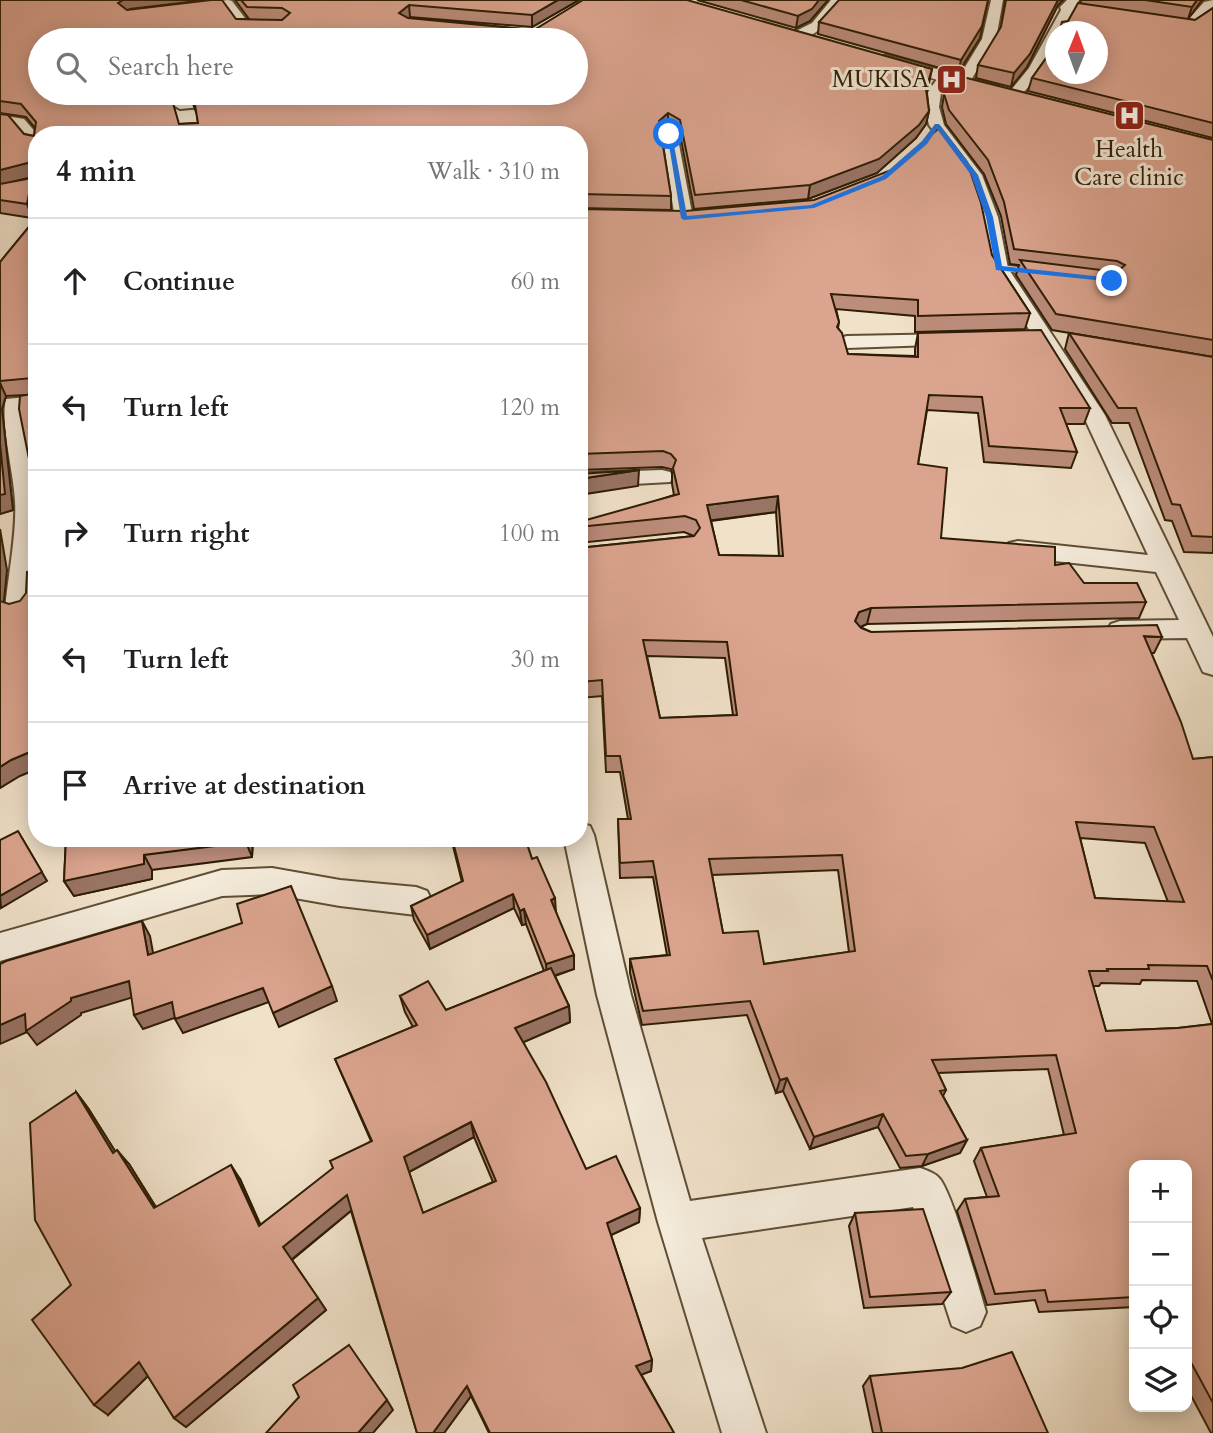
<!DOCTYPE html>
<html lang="en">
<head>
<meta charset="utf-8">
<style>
	:root { --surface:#fff; --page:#f2f2f2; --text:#202124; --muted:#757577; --line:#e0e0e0 }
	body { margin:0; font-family:Cardo,serif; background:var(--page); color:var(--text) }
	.controls { position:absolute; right:21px; bottom:21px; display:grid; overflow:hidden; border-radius:14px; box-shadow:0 4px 18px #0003 }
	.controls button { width:63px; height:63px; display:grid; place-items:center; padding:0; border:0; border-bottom:2px solid var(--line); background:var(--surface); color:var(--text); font:35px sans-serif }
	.compass { position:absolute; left:1045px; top:21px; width:63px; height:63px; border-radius:50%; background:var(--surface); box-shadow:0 4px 18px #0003; rotate:1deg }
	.stop { position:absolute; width:21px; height:21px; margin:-16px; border:5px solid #1a73e8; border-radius:50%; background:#fff }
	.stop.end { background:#1a73e8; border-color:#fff; box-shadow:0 2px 7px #0008 }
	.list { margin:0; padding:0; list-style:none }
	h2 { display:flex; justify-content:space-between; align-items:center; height:91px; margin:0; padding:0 28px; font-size:30px }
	h2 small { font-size:23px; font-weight:400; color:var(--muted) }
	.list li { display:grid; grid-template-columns:46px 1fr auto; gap:21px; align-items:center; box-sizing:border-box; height:126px; padding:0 28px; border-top:2px solid var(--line) }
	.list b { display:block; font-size:26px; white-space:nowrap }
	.list em { font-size:23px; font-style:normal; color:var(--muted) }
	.icon { flex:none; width:38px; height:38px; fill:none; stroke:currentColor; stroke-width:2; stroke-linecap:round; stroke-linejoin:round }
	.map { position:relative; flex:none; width:1213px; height:1433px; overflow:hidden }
	.search { position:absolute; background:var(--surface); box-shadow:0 4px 18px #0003; left:28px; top:28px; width:560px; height:77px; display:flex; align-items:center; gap:18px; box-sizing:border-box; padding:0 24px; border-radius:38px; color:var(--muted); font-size:26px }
	.panel { position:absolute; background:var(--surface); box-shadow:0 4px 18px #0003; left:28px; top:126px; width:560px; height:721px; border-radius:28px }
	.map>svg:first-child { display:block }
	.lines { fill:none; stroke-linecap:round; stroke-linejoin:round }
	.service-casing { stroke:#5e4e35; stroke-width:4 }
	.minor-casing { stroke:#5e4e35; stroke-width:4 }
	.tertiary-casing { stroke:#5e4e35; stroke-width:3 }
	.service { fill:#f5ecdc; fill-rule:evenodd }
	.minor { fill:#f5ecdc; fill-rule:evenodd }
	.tertiary { fill:#f5ecdc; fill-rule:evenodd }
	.wall { fill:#bc8d7b; stroke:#2e1d04; stroke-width:2; fill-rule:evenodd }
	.shaded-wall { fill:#997364; stroke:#2e1d04; stroke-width:2 }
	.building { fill:#dba48f; stroke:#2e1d04; stroke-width:2; fill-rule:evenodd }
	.route { fill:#1a73e8 }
	.labels { text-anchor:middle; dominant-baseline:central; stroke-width:6; stroke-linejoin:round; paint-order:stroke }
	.far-poi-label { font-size:24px; fill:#2e1d04; stroke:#f5ecdc; text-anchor:end }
</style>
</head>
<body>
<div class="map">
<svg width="1213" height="1433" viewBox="0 0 1213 1433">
	<rect width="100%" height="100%" fill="#f0e1c9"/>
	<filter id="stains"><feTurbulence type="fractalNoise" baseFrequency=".00286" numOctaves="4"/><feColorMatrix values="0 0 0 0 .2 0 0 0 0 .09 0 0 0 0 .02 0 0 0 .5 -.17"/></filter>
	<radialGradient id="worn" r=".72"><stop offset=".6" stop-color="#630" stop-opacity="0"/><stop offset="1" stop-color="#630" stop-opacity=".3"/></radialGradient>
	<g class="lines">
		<defs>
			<polygon id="service" points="999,265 1036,269 1041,272 1036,275 996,270 994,268"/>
			<g id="minor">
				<path d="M228 0 232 1 248 22 272 23 279 27C270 34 251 31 239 29L225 8 188 13 182 9 188 5Z"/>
				<path d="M831 0H843C832 16 817 41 794 38V32L812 23Z"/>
				<polygon points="991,0 1003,0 996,39 968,85 958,85 956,82 982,39"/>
				<path d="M1067 0H1079L1077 5 1112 11 1118 15 1112 19 1073 12 1062 32H1056C1056 57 1035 79 1019 98H1009L1007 95 1029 68 1061 10 1060 7Z"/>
				<polygon points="1213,0 1213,8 1196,27 1175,29 1159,24 1166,20 1187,21 1204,2"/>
				<polygon points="945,74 952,78 941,93 939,107 944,125 982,175 998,217 1008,268 1105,415 1213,637 1213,675 1203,672 1187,638 1120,639 1111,636 1107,630 1111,624 1120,621 1179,620 1156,572 1018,557 1009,555 1006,549 1009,543 1018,541 1148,555 1083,415 990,268 980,217 966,175 929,125 925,107 927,93 940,75"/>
				<polygon points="229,97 234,98 236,101 234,104 180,109 173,105 180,101"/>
				<polygon points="0,115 24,119 38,135 37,148 31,146 14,126 0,125"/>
				<polygon points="669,129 677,134 693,218 684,223 675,218 661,134"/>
				<polygon points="954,334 961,336 964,340 961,344 847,348 840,346 837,342 840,338 847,336"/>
				<path d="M37 396V408L24 409 23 425 37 492 31 609 27 615 18 618 9 615 5 609C8 576 17 532 15 501 14 474 0 422 6 399Z"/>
				<polygon points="662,470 670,472 673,477 670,482 579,487 579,473"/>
				<path d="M579 823 590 826 594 835 631 995 690 1201 920 1168C926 1170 935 1173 939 1178 952 1191 979 1288 986 1312L980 1326 966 1332 952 1326 913 1207 702 1238 766 1433H722L658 1222 597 995 564 838H579Z"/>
				<polygon points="272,868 340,880 416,887 427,891 432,901 427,911 416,915 340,906 272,894 222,896 0,961 0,933 222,870"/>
			</g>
			<polygon id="tertiary" points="885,55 999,86 1002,90 993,95 879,64 876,60"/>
		</defs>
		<use href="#service" class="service-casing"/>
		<use href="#minor" class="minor-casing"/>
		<use href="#tertiary" class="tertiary-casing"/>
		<use href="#service" class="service"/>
		<use href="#minor" class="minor"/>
		<use href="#tertiary" class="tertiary"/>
	</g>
	<g class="wall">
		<path d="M0 0H206L129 10 236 19H249L235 0H579L532 27 410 17 409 18 932 69 927 93 929 111 926 124 916 138 877 173 808 199 694 209 680 134 668 127 661 132 671 196V210L579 208V135H37V177L30 178 32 218 0 213V114L24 134 34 136 35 128 26 117 0 113ZM40 40 576 93H173L182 98H198H191L197 115 198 123 179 124Z"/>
		<polygon points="697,0 828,0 810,21 796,28"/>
		<polygon points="1005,0 1063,0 1058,5 1027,67 1011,87 976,78 978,65 1001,28"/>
		<polygon points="1080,0 1204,0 1202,0 1188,19 1195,20 1213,8 1213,138 1028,91 1032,78 1054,47 1068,21 1081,3"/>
		<polygon points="819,22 980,38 958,73 818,34"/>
		<polygon points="946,81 1213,140 1213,357 1052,330 1016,275 1019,265 1010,264 1001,216 984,174 946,124 942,107"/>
		<path d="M579 209 992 255 1030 313 1025 329 915 332V316L836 309 839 322 838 328 848 354 915 356V349L918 333 1090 408 1084 424H1066L1077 452 1071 468 984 462 978 413 927 410 918 464 941 538 1055 565 1084 583 1146 602 1139 618 867 624 860 627 871 632 1162 637 1154 653H1151L1193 759 1213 757V1433H1211L1187 1388V1165H1134V1307L1039 1312 1035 1300 987 1305 957 1211 965 1199 987 1197 974 1161 981 1148 1064 1135 1048 1069 938 1073 946 1090 943 1096 967 1140 960 1153 922 1166 900 1168 878 1127 810 1149 783 1091 776 1093 747 1015 642 1025 630 973V959L667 955 653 877 620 878 618 819H628L620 772H606L602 696 580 698 579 548 694 536 684 532 579 543V527L674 495 672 484V472L671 469 662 467 579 470ZM776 512 779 556 719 555 711 521ZM647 656 725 658 733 715 660 718ZM1080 838 1145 843 1168 902 1095 898ZM838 870 849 952 764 964 723 933 712 875ZM1142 980 1197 981 1212 1024 1178 1028 1106 1031 1093 986H1099L1101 983 1140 984Z"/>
		<polygon points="37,217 37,481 31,469 25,395 6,396 2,409 13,510 0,514 0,262"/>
		<polygon points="1069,333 1213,357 1213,553 1184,552 1172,521 1165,520 1129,423 1112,423 1065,349"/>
		<polygon points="66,838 253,838 252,857 152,870 152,879 74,896 64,881"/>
		<polygon points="320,838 362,838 321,844"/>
		<path d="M451 838H525L532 859 556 912 574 969 555 976 569 1006 570 1022 523 1042 586 1169 640 1208 639 1222 611 1235 652 1360 651 1371 641 1374 674 1433H489L471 1396 444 1433H417L351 1211 292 1260 326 1310 186 1427 174 1418 148 1376 108 1415 71 1285 76 1092 88 1108 115 1151 129 1164 156 1207 240 1179 260 1225 371 1141 335 1059 413 1027 405 1012 400 996 446 1010 544 971 526 924 522 925 514 908 430 949 414 920 411 906 462 882ZM474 1137 493 1182 423 1213 409 1172Z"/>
		<polygon points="855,1213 951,1292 942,1304 864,1308 849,1226"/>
		<polygon points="870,1376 1048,1433 873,1433 863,1386"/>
	</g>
	<g class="shaded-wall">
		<polygon points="123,0 206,0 130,9 122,15 118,3"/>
		<polygon points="558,0 579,0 532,27 532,15"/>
		<polygon points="819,0 828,0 810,21 796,28 798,16"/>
		<polygon points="988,0 980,38 958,73 961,60"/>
		<polygon points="1058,0 1063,0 1058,5 1027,67 1011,87 1014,73"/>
		<polygon points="1197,0 1204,0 1202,0 1188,19 1192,7"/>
		<polygon points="409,5 410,17 401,25 399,13"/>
		<polygon points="929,111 926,124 916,138 877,173 808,199 810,185"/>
		<polygon points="668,113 668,127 658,134 659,121"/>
		<polygon points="135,128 137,135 102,135"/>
		<polygon points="37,151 37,171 34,164"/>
		<polygon points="31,162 36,176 0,185 0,170"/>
		<polygon points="32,178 37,192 32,218 27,204"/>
		<polygon points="0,383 6,396 2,409 13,510 0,514"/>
		<polygon points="37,467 37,481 31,469"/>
		<polygon points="639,470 638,486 579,495 579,479"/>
		<polygon points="778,496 776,512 706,521 707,505"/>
		<polygon points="0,529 7,570 3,610 0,605"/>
		<polygon points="871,608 867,624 856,629 855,621 859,612"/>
		<polygon points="37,749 37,769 20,776 0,788 0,767 11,760"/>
		<polygon points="246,838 253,838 252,857 246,842"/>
		<polygon points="23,840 47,881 1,908 0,896"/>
		<polygon points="144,855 152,870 152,879 74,896 64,881"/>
		<polygon points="513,894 514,908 430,949 427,935"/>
		<polygon points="555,898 556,913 551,900"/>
		<polygon points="524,909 526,924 522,925 520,911"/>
		<polygon points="142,921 150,936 156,969 148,955"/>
		<polygon points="574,955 574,969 547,978 546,964"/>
		<polygon points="129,981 137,996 81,1013 81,1015 37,1045 27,1032 0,1044 0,1025 25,1014 71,998"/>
		<polygon points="332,986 337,1001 279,1027 273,1013"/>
		<polygon points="263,988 269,1002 183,1033 175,1019"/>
		<polygon points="172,1002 180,1016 143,1029 134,1015"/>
		<polygon points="569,1006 570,1022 517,1045 515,1028"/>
		<polygon points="787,1078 783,1091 776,1093 780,1080"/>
		<polygon points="76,1092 88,1108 125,1167 113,1153"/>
		<polygon points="883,1114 878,1127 810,1149 814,1137"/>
		<polygon points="471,1122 474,1137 409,1172 404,1157"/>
		<polygon points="967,1140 960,1153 922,1166 928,1154"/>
		<polygon points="117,1150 129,1164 165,1222 154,1208"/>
		<polygon points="231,1165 240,1179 267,1239 259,1226"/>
		<polygon points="347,1195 353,1209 291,1260 283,1247"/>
		<polygon points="640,1208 639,1222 607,1237 607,1223"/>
		<polygon points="318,1298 326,1310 186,1427 174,1418"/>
		<polygon points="652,1360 651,1371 636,1377 636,1366"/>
		<polygon points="139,1362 151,1373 108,1415 94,1405"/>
		<polygon points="467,1386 471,1396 444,1433 433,1433"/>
		<polygon points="387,1400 393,1410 373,1433 358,1433"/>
	</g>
	<g class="building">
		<path d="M0 0H123L118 3 127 10 211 0H222L236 19 282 20 290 13 282 8 247 7 241 0H558L532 15 409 5 399 13 408 18 534 30 583 0H687L932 69 926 89 929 111 919 125 879 159 810 185 695 195 680 120 668 113 659 121 671 196 579 194V135H130L135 128 102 135H37V151L34 164 31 162 0 170V114L8 115 24 134 34 136 36 122 21 104 0 101ZM40 40H576V93H287L191 98 195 105 198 123 179 124 173 103 160 93H40Z"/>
		<polygon points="741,0 819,0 812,9 798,16"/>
		<polygon points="839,0 988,0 982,26 961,60 819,22"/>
		<polygon points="1006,0 1058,0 1030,54 1014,73 978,65 1001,27"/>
		<polygon points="1145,0 1197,0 1192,7"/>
		<polygon points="1078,3 1195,20 1213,8 1213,123 1032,78 1054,47 1055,43 1055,74 1097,74 1097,32 1059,32 1062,22 1068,21"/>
		<polygon points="951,74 1213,140 1213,340 1056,314 1020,260 1117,272 1125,265 1117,261 1014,249 1004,202 988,160 949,110 944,94 946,81"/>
		<path d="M940 127 967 162 981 203 992 255 1030 313 918 316V300L831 294 839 322 837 327 842 333 848 354 918 357V333L1041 330 1090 408H1060L1077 452 989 446 982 397 929 395 918 464 947 468 941 538 1055 547V565L1069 563 1084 583H1137L1146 602 871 608 859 612 855 621 861 628 871 632 1157 625 1162 637 1144 636 1181 722 1193 759 1213 757V981L1207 966 1148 965 1149 969H1107L1108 971H1089L1106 1031 1178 1028 1213 1024V1403L1187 1355V1165H1134V1297L1048 1302 1045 1290 995 1294 965 1199 999 1196 981 1148 1076 1133 1056 1055 932 1060 946 1090 940 1091 967 1140 928 1154 906 1156 883 1114 814 1137 787 1078 780 1080 750 1001 643 1011 630 959 670 955 653 861 620 863 618 819H631L620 756H606L602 680 580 682 579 548 694 536 700 528 696 520 685 516 579 527V522L679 494 673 468 676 460 671 454 663 451 579 454V209L685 211 814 200 894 169ZM778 496 783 556 719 555 707 505ZM643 640 727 642 737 715 660 718ZM1076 822 1154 827 1184 902 1095 898ZM842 855 855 951 764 964 758 931 723 933 709 859Z"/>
		<polygon points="32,178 27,204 0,200 0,184"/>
		<polygon points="37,217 37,467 31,469 19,409 20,396 32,394 32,378 0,381 0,262"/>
		<polygon points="1069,333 1213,357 1213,537 1192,536 1180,505 1172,504 1136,408 1118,408"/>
		<polygon points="0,443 5,494 0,495"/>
		<polygon points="639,470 579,479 579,474"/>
		<polygon points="37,571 37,749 11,760 0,767 0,601 9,604 20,601 26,593 27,572"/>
		<polygon points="18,831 42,872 0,896 0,840"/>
		<polygon points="66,838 246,838 246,842 144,855 144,864 64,881"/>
		<polygon points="452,838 525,838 532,859 537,857 555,898 551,900 574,955 546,964 524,909 520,911 513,894 427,935 411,906 463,881"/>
		<polygon points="291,886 332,986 273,1013 263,988 175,1019 172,1002 134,1015 129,981 71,998 71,1001 26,1031 25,1014 0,1025 0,964 6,961 142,921 148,955 242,923 237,904"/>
		<path d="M551 968 569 1006 515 1028 546 1082 586 1169 616 1156 640 1208 607 1223 652 1360 636 1366 674 1433H490L467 1386 433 1433H417L347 1195 283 1247 318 1298 174 1418 139 1362 94 1405 32 1320 71 1285 35 1220 30 1123 76 1092 113 1153 117 1150 154 1208 231 1165 259 1226 333 1168 330 1161 372 1141 335 1059 417 1025 400 996 428 981 446 1010ZM471 1122 496 1181 423 1213 404 1157Z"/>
		<polygon points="923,1209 951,1292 870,1297 855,1213"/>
		<polygon points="349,1345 387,1400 358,1433 266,1433 299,1397 293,1385"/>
		<polygon points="1012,1352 1048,1433 882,1433 870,1376 962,1368"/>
	</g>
	<polygon class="route" points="935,124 939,124 978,175 993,217 1002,266 1112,278 1115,282 996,270 986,217 971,175 937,129 927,144 886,179 814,208 684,220 681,218 667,133 672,134 687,216 811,205 882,176 922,141"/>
	<defs>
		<symbol id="hospital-square" viewBox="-11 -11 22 22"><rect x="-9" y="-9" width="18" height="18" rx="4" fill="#8f2418" stroke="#f5ecdc"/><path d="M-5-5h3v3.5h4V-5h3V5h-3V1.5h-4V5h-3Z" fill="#fff"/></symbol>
	</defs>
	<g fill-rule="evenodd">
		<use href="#hospital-square" x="934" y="62" width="35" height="35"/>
		<use href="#hospital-square" x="1112" y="98" width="35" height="35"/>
	</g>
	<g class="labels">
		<g class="far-poi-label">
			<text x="929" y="79">MUKISA</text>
			<text x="1129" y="149" text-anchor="middle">Health<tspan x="1129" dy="28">Care clinic</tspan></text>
		</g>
	</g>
	<rect width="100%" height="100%" filter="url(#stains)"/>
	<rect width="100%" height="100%" fill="url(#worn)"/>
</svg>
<div class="controls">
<button>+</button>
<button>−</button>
<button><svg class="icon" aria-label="locate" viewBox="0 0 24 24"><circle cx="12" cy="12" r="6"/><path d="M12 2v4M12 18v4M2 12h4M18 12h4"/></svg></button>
<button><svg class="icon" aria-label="layers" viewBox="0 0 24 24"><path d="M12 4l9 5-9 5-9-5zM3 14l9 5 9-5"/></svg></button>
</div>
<svg class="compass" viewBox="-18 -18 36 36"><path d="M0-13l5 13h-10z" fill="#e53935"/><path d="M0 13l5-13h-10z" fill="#757577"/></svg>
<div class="stop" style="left:669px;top:134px"></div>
<div class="stop end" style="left:1112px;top:281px"></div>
<div class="search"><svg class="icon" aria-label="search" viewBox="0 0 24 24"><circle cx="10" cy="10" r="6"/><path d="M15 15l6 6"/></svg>Search here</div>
<section class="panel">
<h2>4 min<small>Walk · 310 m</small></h2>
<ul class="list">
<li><svg class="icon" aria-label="ahead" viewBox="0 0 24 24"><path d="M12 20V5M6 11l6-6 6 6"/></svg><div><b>Continue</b></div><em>60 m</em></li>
<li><svg class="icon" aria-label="left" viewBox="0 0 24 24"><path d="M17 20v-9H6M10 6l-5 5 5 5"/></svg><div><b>Turn left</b></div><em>120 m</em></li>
<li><svg class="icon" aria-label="right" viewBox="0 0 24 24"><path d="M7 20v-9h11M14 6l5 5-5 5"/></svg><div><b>Turn right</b></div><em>100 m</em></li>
<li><svg class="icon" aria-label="left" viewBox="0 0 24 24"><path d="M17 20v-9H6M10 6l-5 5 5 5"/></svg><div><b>Turn left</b></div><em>30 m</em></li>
<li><svg class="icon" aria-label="arrive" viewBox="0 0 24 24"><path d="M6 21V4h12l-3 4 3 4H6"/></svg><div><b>Arrive at destination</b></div></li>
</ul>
</section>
</div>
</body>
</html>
